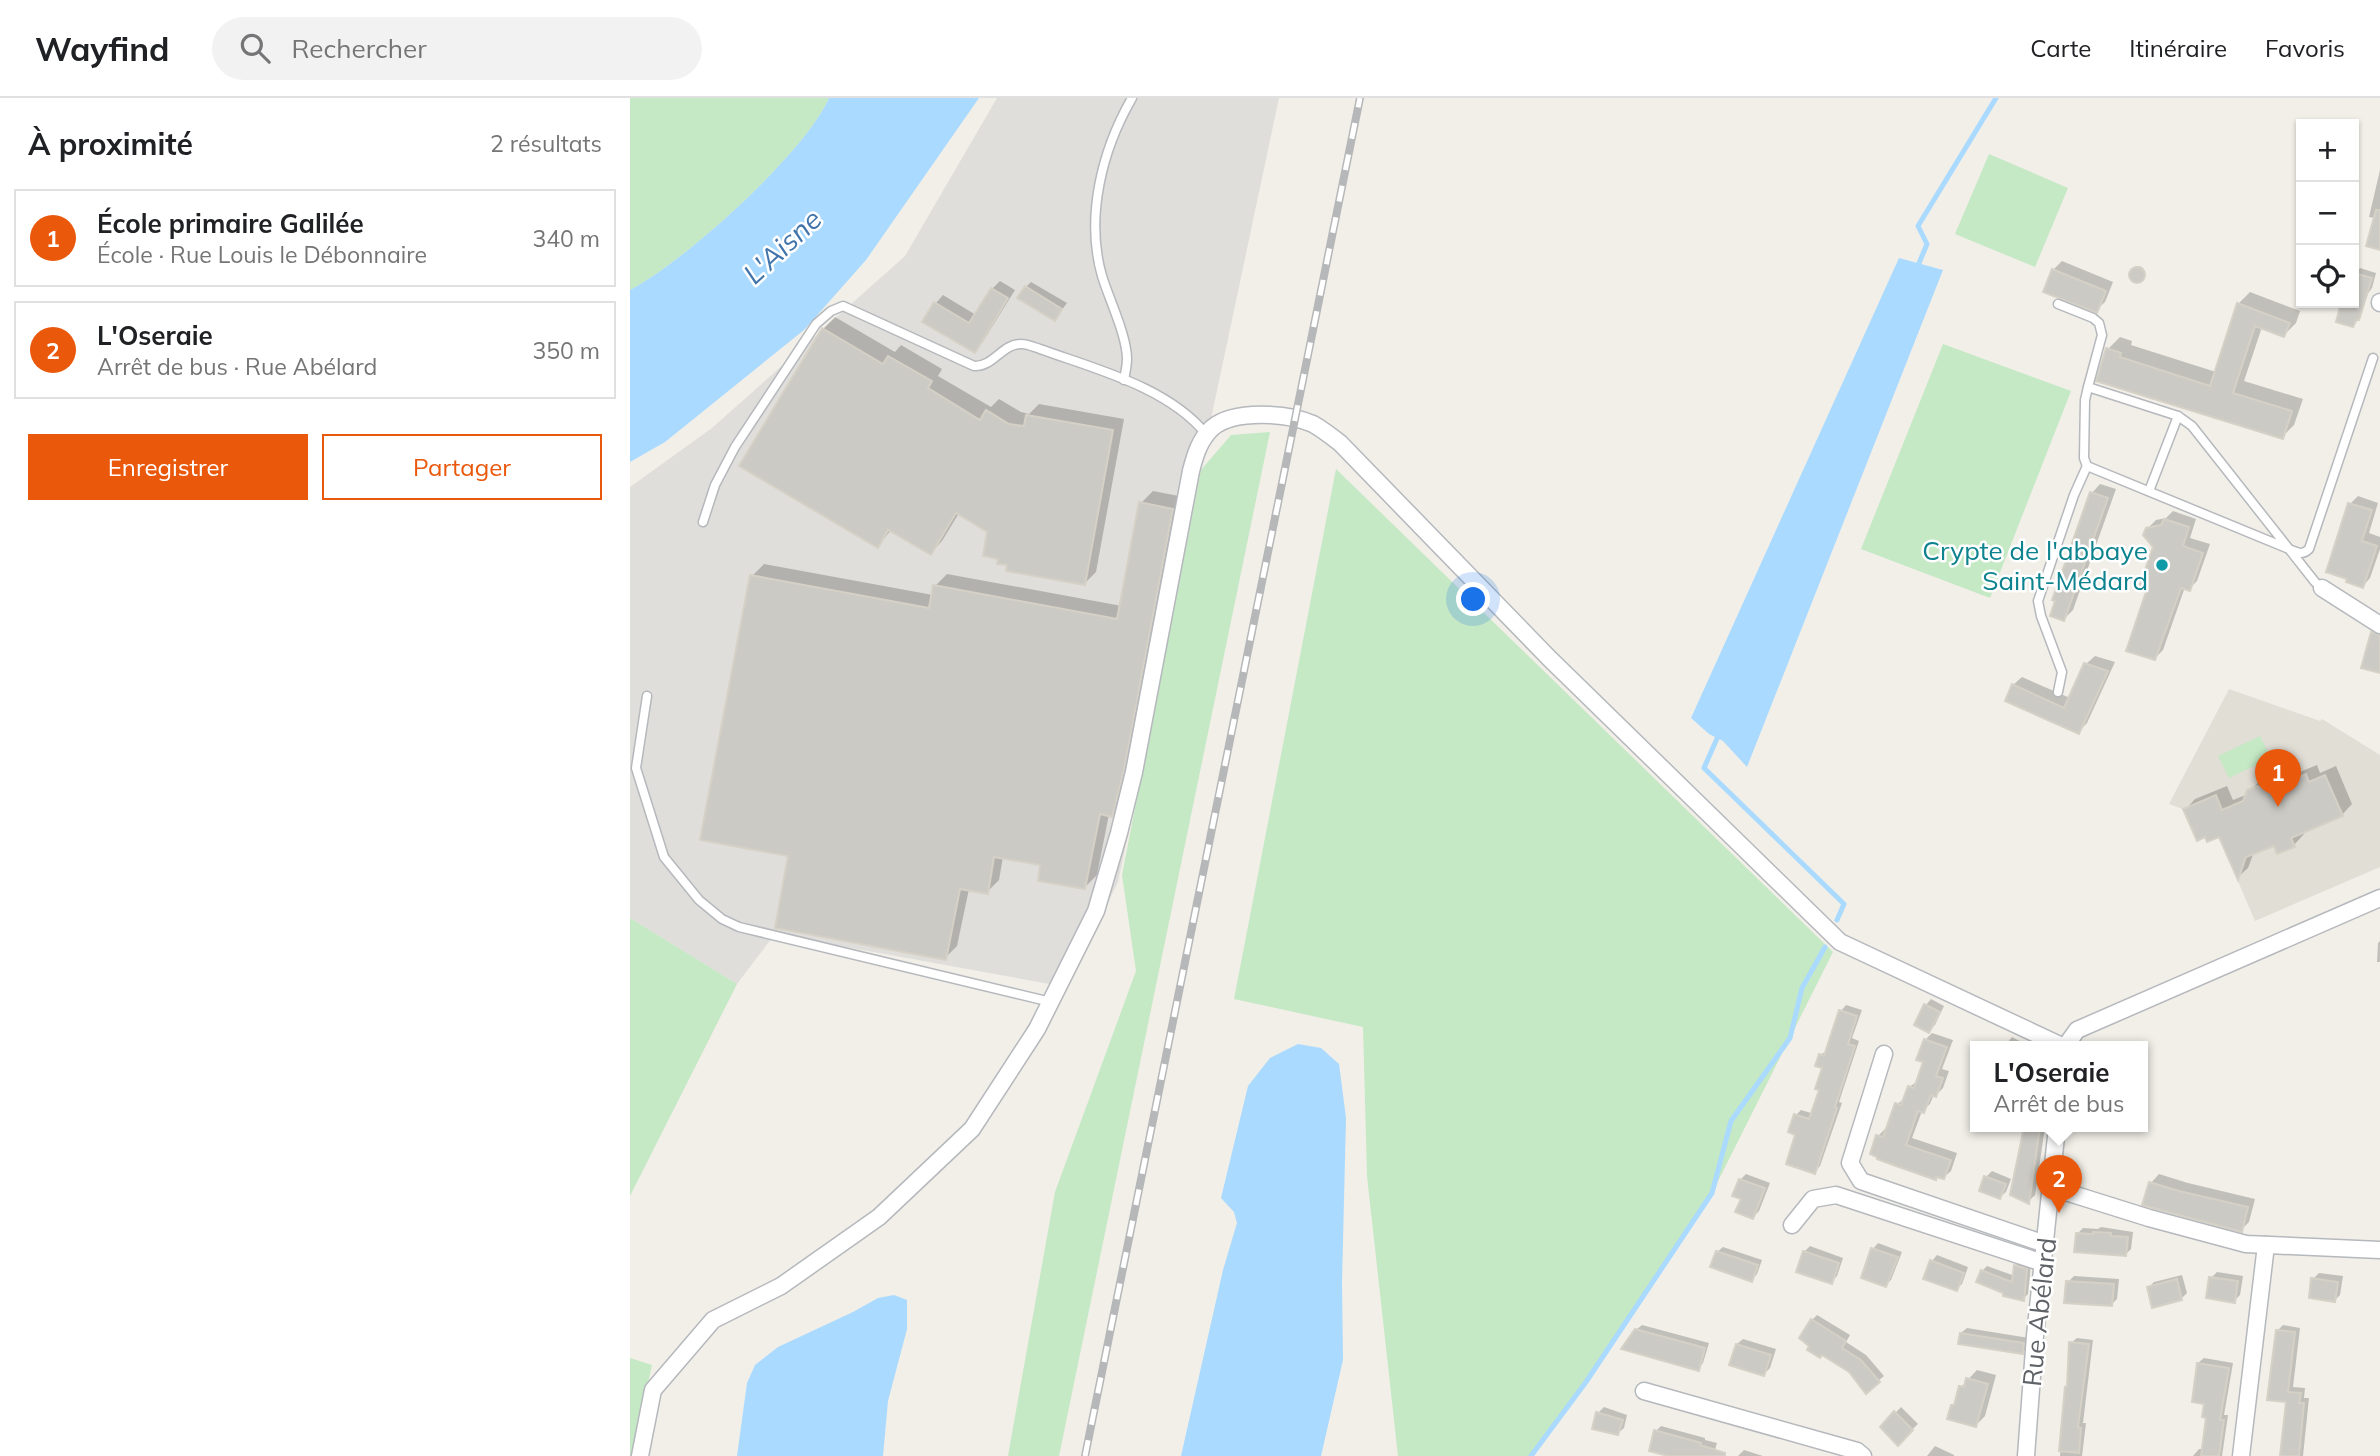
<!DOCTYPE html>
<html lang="fr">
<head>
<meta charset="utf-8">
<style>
	:root { --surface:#fff; --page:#f2f2f2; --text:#202124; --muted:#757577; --line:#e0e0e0; --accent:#ea580c }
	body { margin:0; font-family:Mulish,sans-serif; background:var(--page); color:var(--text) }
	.controls { position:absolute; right:21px; top:21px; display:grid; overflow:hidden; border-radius:0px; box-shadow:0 2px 5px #0004 }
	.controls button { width:63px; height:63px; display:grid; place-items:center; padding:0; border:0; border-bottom:2px solid var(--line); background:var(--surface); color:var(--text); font:35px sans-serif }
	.you { position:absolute; left:844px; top:502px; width:24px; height:24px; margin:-18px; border:5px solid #fff; border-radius:50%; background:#1a73e8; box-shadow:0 0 0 10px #1a73e833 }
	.badge { display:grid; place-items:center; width:46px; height:46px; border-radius:50%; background:var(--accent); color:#fff; font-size:23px; font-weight:700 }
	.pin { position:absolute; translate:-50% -58px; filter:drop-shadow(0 2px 4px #0008) }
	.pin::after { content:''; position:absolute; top:37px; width:24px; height:21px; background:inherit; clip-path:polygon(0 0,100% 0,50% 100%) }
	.popup { position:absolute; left:1340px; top:943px; width:178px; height:91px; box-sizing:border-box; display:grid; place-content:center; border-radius:0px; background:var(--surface); filter:drop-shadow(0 2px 5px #0005); font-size:23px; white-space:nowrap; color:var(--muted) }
	.popup b { font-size:26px; color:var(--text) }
	.popup::after { content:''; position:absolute; left:50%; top:100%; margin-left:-14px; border:14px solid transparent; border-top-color:var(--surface) }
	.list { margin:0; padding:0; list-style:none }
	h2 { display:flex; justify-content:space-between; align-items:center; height:91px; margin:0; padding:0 28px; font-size:30px }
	h2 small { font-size:23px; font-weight:400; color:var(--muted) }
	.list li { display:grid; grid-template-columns:46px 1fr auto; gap:21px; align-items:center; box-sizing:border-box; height:98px; margin:0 14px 14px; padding:0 14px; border:2px solid var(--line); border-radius:0px }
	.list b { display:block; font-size:26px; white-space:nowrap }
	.list p { margin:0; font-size:23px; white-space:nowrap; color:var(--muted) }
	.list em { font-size:23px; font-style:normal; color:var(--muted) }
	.actions { display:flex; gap:14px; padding:21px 28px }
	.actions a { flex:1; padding:16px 0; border:2px solid var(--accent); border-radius:0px; text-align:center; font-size:24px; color:var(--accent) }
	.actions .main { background:var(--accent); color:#fff }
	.icon { flex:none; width:38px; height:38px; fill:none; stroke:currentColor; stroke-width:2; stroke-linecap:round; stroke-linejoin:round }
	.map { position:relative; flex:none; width:1750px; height:1358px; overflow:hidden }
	header { display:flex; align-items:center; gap:42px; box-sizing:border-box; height:98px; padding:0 35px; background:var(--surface); border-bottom:2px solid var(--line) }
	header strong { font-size:33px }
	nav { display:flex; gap:38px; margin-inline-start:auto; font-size:24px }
	.search { width:490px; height:63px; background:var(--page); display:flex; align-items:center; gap:18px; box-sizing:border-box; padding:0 24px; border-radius:38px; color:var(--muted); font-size:26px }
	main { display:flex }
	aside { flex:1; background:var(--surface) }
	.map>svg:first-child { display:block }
	.industrial { fill:#e0deda }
	.education { fill:#e1ded6 }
	.green { fill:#c5e8c5 }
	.water { fill:#aadaff }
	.shadow { fill:#0003 }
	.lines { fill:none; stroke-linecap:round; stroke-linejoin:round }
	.stream { stroke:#aadaff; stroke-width:5 }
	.building { fill:#cccac5; stroke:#d6d1c6; stroke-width:2 }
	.service-casing { stroke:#b5b8bc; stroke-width:11 }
	.minor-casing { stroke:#b5b8bc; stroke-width:19 }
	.service { stroke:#fff; stroke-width:8 }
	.minor { stroke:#fff; stroke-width:16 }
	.rail-casing { stroke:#b6b7b8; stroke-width:8 }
	.rail { stroke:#fff; stroke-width:5; stroke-dasharray:16; stroke-linecap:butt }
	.culture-dot { fill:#0f9aa8; stroke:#fff; stroke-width:2.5 }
	.labels { text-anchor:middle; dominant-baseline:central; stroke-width:5; stroke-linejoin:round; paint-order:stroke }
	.culture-label { font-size:26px; fill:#0d838f; stroke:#fff; text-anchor:end }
	.street-label { font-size:26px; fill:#5f6368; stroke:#fff }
	.water-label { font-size:28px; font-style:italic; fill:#4174aa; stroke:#fff }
</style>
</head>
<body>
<header>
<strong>Wayfind</strong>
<div class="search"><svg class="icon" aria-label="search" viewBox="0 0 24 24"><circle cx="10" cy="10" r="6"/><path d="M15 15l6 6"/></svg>Rechercher</div>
<nav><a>Carte</a><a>Itinéraire</a><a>Favoris</a></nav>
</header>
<main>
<aside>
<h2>À proximité<small>2 résultats</small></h2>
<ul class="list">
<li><span class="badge">1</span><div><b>École primaire Galilée</b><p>École · Rue Louis le Débonnaire</p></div><em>340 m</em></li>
<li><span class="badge">2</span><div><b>L'Oseraie</b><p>Arrêt de bus · Rue Abélard</p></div><em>350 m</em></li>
</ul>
<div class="actions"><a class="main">Enregistrer</a><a>Partager</a></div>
</aside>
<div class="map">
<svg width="1750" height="1358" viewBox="0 0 1750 1358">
	<rect width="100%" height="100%" fill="#f1efe8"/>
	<polygon class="industrial" points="367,0 649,0 581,321 524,615 488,784 436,889 145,836 107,886 0,820 0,389 82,330 275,158"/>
	<polygon class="education" points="1599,591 1690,623 1692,621 1750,657 1750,769 1625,823 1589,739 1577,744 1575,740 1567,743 1553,711 1539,706"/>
	<g class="green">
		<path d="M0 0H199C175 55 54 164 0 192Z"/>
		<polygon points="1359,56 1438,90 1405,169 1325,136"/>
		<polygon points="1313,246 1441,293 1360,500 1231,451"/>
		<polygon points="640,334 429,1358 378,1358 425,1094 506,873 492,777 571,372 601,337"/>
		<polygon points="706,371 1203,854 1082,1095 956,1284 901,1358 768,1358 737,1078 733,929 604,901"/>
		<polygon points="1630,638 1641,660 1599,680 1588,658"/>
		<polygon points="0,820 107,886 0,1098"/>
		<polygon points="0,1260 22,1267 2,1358 0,1358"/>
	</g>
	<g class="water">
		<path d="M199 0H349L236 162 174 232 35 344 0 364V192C54 164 175 55 199 0Z"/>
		<polygon points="1269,160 1313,172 1117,669 1093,643 1079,636 1061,620"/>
		<polygon points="668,946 691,950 709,966 716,1020 712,1184 713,1262 691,1358 551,1358 593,1172 607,1125 604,1114 591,1100 618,988 640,960"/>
		<polygon points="264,1197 277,1202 277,1231 258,1303 253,1358 107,1358 117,1285 125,1267 148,1249 223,1214 248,1200"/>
	</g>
	<g class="shadow">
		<polygon points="1750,72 1750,150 1745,120 1739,119"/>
		<polygon points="1432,163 1483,184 1475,204 1466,212 1423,172"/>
		<circle cx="1508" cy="175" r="7"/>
		<polygon points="1730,170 1746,175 1742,190 1734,201 1728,222 1723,228 1708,223 1713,205 1724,205 1724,178"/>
		<polygon points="370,183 385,192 352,245 344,253 295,223 306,205 313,197 346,217 362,191"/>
		<polygon points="401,184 437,205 425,221 396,189"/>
		<polygon points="1620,194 1670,213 1666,225 1654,237 1632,229 1614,283 1673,301 1664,327 1652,339 1469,282 1478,251 1490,239 1502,243 1501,247 1586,274 1608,206"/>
		<polygon points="205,219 265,254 271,247 312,271 308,278 361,309 369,301 391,314 399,316 409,306 494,321 466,474 454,486 379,466 370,460 359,433 329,415 312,443 301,455 261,432 248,448 193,231"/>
		<polygon points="1470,386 1486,391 1443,512 1434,521 1462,395"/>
		<polygon points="523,393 554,399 494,705 482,717 479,716 467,777 455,789 412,766 373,759 369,782 357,794 339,791 327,848 315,860 160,756 122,478 134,466 303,497 305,488 317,476 492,508 511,405"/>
		<polygon points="1728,398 1748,405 1739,435 1750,439 1750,451 1740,480 1733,488 1720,406"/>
		<polygon points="1543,413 1566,421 1560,440 1580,446 1567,483 1559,491 1555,489 1533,552 1525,560 1518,493 1525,449 1517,431 1526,422 1536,420"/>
		<polygon points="1465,558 1485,564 1457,625 1448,634 1383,587 1392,579 1440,600 1456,566"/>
		<polygon points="1687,667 1690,675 1706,668 1722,706 1712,717 1673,733 1674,736 1664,747 1645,745 1624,754 1618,770 1608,779 1590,737 1555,712 1565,701 1597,688 1603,702 1618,696 1630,682 1639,678 1650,682"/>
		<polygon points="1750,843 1750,864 1747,864 1748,845"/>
		<polygon points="1301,901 1314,908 1305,927 1299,932 1296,907"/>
		<polygon points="1216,907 1232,912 1222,940 1229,943 1209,1004 1212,1005 1190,1068 1184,1074 1167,1036 1166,1017 1171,1012 1181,1015 1191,991 1195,969 1190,957 1198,952 1211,913"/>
		<polygon points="1302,935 1323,942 1312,971 1319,973 1313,990 1306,997 1304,996 1300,1006 1292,1013 1282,1040 1327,1055 1321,1073 1314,1079 1248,1038 1255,1031 1258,1032 1267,1006 1276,1000 1279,989 1288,983 1295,963 1295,942"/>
		<polygon points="1382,939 1401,949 1374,949"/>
		<polygon points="1395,1029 1415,1029 1405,1097 1398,1104"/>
		<polygon points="1362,1073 1381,1081 1376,1094 1370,1099 1356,1079"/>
		<polygon points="1116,1076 1140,1085 1129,1113 1123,1119 1113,1100 1110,1082"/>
		<polygon points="1529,1076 1558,1085 1625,1101 1619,1124 1611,1132 1521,1085"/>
		<polygon points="1471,1129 1503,1134 1501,1151 1496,1156 1447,1136 1453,1130 1468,1131"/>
		<polygon points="1248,1145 1272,1154 1261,1182 1255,1187 1243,1151"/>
		<polygon points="1180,1148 1213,1160 1207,1178 1201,1184 1174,1154"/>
		<polygon points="1093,1149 1132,1162 1127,1176 1122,1182 1087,1154"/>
		<polygon points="1307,1157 1338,1169 1332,1186 1326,1191 1302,1163"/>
		<polygon points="1391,1163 1401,1166 1398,1196 1393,1201 1352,1173 1357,1168 1385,1178 1386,1167"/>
		<polygon points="1587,1174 1613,1178 1610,1197 1604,1203 1581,1180"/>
		<polygon points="1689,1175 1713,1178 1710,1197 1705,1202 1683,1181"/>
		<polygon points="1552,1177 1557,1195 1551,1201 1518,1190 1524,1184"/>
		<polygon points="1444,1178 1489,1181 1487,1201 1482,1206 1438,1184"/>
		<polygon points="1187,1217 1220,1237 1216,1244 1236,1257 1254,1278 1248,1283 1220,1273 1193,1255 1182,1222"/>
		<polygon points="1012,1227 1079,1245 1073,1265 1068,1271 1006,1232"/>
		<polygon points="1653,1227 1670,1230 1663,1289 1675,1290 1674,1300 1679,1300 1673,1358 1652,1358 1658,1302 1647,1233"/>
		<polygon points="1337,1230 1399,1240 1398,1249 1392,1255 1331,1235"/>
		<polygon points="1447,1240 1463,1242 1453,1325 1456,1325 1452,1358 1430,1358 1441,1245"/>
		<polygon points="1113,1241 1146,1251 1140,1270 1134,1276 1107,1246"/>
		<polygon points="1574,1260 1603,1265 1594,1317 1598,1317 1592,1358 1563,1358 1569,1351 1574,1351 1578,1318 1568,1265"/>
		<polygon points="1347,1272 1366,1277 1355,1318 1346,1327 1323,1307 1327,1303 1331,1289"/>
		<polygon points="974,1309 997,1317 994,1330 988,1335 968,1315"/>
		<polygon points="1271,1309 1288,1326 1268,1345 1252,1329"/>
		<polygon points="1031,1328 1075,1340 1075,1342 1087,1345 1083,1358 1045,1358 1026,1333"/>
		<polygon points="1305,1348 1324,1357 1324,1358 1297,1358"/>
		<polygon points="1114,1352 1133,1358 1108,1358"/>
	</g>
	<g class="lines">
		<g class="stream">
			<polyline points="1287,170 1297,146 1288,128 1366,0"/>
			<polyline points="1089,636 1074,670 1214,806 1207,822"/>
			<polyline points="901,1358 956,1284 1082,1095 1101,1023 1160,940 1172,890 1195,849"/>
		</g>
	</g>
	<g class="building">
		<polygon points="1746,112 1750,112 1750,152 1736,148"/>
		<circle cx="1507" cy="177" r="8"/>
		<polygon points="1422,171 1476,193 1467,215 1413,194"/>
		<polygon points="1724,175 1742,180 1729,222 1726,222 1723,229 1706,224 1711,205 1724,205"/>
		<polygon points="395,188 432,211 425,223 387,200"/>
		<polygon points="361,190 378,200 345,255 292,224 304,204 339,225"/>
		<polygon points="1607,205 1660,225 1654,239 1625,228 1603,295 1662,313 1653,341 1466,283 1476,250 1491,255 1490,259 1580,288"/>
		<polygon points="192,230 253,266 258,258 302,283 298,290 350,322 356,312 379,326 394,328 396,317 483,332 455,487 376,473 377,467 367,466 368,461 353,458 357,434 326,415 301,457 258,432 248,450 109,368"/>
		<polygon points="1460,394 1478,400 1434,523 1420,518 1425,503 1422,502"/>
		<polygon points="509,404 543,411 494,672 482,719 470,716 455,791 408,783 410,767 364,759 358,796 330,791 316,862 145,830 158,758 70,742 120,477 299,510 303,487 487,521"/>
		<polygon points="1718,405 1742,412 1732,443 1747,448 1733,490 1716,484 1717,481 1696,474"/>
		<polygon points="1534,421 1559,429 1553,448 1573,455 1560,493 1551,490 1525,562 1496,553 1516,494 1508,492 1523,449 1513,437 1516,430 1531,427"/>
		<polygon points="1741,534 1750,537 1750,575 1731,570"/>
		<polygon points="1454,565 1478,573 1449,636 1375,603 1382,586 1434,610"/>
		<polygon points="1676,676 1679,684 1695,677 1713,718 1661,740 1665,749 1647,756 1644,748 1616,759 1608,782 1589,739 1577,744 1575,739 1567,743 1553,711 1586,697 1592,712 1613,703 1617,692 1627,688 1638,692"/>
		<polygon points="1294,906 1310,914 1299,935 1284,927"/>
		<polygon points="1209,912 1227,918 1218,946 1225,948 1205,1009 1207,1010 1185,1076 1156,1066 1165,1037 1158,1034 1164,1016 1179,1021 1189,992 1185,991 1192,970 1185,968 1189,956 1194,958"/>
		<polygon points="1294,941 1317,949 1306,978 1313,980 1306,999 1301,997 1294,1015 1288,1013 1276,1047 1321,1062 1314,1081 1306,1079 1306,1082 1266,1068 1247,1061 1247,1059 1240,1056 1246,1037 1253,1039 1265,1005 1271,1007 1278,988 1284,990 1293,964 1286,962"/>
		<polygon points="1394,1029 1410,1029 1399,1106 1380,1097"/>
		<polygon points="1354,1078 1376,1086 1370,1101 1349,1093"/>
		<polygon points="1109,1081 1135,1090 1123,1121 1105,1114 1111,1101 1102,1098"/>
		<polygon points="1519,1084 1549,1093 1618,1109 1612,1134 1512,1107"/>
		<polygon points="1463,1134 1481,1135 1481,1138 1498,1139 1496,1158 1444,1154 1446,1135 1463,1136"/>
		<polygon points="1241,1150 1268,1159 1256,1189 1231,1180"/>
		<polygon points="1086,1153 1128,1167 1122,1184 1080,1169"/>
		<polygon points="1173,1153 1209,1165 1202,1186 1166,1174"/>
		<polygon points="1300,1162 1334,1175 1327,1193 1293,1181"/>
		<polygon points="1384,1167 1397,1171 1394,1203 1373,1198 1373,1195 1346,1184 1351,1172 1382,1184"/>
		<polygon points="1579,1179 1608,1183 1605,1205 1576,1200"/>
		<polygon points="1681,1180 1708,1184 1705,1204 1679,1200"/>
		<polygon points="1547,1181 1552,1202 1522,1210 1517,1189"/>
		<polygon points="1436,1183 1484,1186 1482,1208 1434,1205"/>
		<polygon points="1181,1221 1216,1243 1212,1250 1231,1262 1250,1284 1236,1296 1219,1274 1192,1257 1190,1260 1177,1252 1179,1248 1169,1240"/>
		<polygon points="1005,1231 1075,1250 1069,1273 991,1251"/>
		<polygon points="1646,1232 1665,1234 1658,1294 1671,1295 1669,1305 1674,1305 1669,1358 1650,1358 1656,1304 1637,1302"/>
		<polygon points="1330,1235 1394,1245 1393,1256 1328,1246"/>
		<polygon points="1439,1244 1459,1246 1448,1329 1451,1330 1449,1355 1429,1353 1435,1289 1437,1288"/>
		<polygon points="1106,1246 1141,1257 1134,1278 1099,1267"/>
		<polygon points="1567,1265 1599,1270 1590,1322 1594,1322 1589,1358 1571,1358 1576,1320 1572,1319 1574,1306 1562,1304"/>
		<polygon points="1336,1280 1358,1286 1346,1329 1317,1321 1321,1307 1324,1307 1329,1288 1334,1289"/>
		<polygon points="1264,1313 1283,1332 1268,1348 1250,1329"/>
		<polygon points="966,1314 993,1322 988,1337 962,1331"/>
		<polygon points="1024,1332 1071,1345 1070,1347 1095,1355 1095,1358 1038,1358 1019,1353"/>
	</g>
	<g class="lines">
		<defs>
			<g id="service">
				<polyline points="1428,206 1463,220 1469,225 1472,237 1458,289"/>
				<path d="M494 282C495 276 497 268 497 261 497 238 479 201 472 178 455 119 472 52 502 0"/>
				<polyline points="1519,393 1548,318"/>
				<path d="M73 424 85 387 105 349 186 226 201 213 213 208 344 268C364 269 372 245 392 246 397 246 404 249 410 251 465 271 538 289 576 336"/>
				<path d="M1692 490 1685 484 1562 328 1548 318 1458 289 1455 302 1454 360 1457 368 1659 451C1667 454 1672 458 1679 451L1743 260"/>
				<polyline points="1428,594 1432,574 1411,518 1408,503 1444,397 1457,368"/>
				<polyline points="17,598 6,670 34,759 69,802 92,821 109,829 421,904"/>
			</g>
			<g id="minor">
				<polyline points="1750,205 1750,204"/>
				<polyline points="1692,490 1750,527"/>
				<polyline points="1435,949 1447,932 1750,800"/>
				<polyline points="1254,956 1220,1065 1231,1083 1415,1146"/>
				<polyline points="1421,1093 1436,1094 1519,1120 1616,1146 1750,1152"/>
				<polyline points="1162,1127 1183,1101 1206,1097 1413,1165"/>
				<polyline points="1014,1293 1227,1353 1233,1358"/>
				<path d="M10 1358 23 1292 83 1222 151 1188 249 1119 342 1031 407 931 466 813 489 735 504 674 561 373C565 357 570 341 582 330 604 311 658 315 683 326 692 331 701 338 710 345L920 561 1210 844 1434 949"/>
				<polyline points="1396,1358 1405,1238 1427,1029"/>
				<polyline points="1611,1358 1636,1147"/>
			</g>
		</defs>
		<use href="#service" class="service-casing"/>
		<use href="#minor" class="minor-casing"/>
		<use href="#service" class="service"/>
		<use href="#minor" class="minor"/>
		<defs>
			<polyline id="rail" points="455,1358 730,0"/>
		</defs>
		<use href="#rail" class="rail-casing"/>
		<use href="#rail" class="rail"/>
	</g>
	<circle class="culture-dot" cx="1532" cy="467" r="7"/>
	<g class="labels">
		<g class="culture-label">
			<text x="1518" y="452">Crypte de l'abbaye<tspan x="1518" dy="30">Saint-Médard</tspan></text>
		</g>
		<g class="street-label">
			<text transform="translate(1409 1214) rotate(-84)">Rue Abélard</text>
		</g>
		<g class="water-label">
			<text transform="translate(152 148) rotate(-43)">L'Aisne</text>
		</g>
	</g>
</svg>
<div class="controls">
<button>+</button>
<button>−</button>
<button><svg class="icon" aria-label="locate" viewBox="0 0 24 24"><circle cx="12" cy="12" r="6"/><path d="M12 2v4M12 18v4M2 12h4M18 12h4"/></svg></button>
</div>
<div class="you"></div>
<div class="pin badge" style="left:1648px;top:709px">1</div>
<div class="pin badge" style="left:1429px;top:1115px">2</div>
<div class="popup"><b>L'Oseraie</b>Arrêt de bus</div>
</div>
</main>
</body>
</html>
